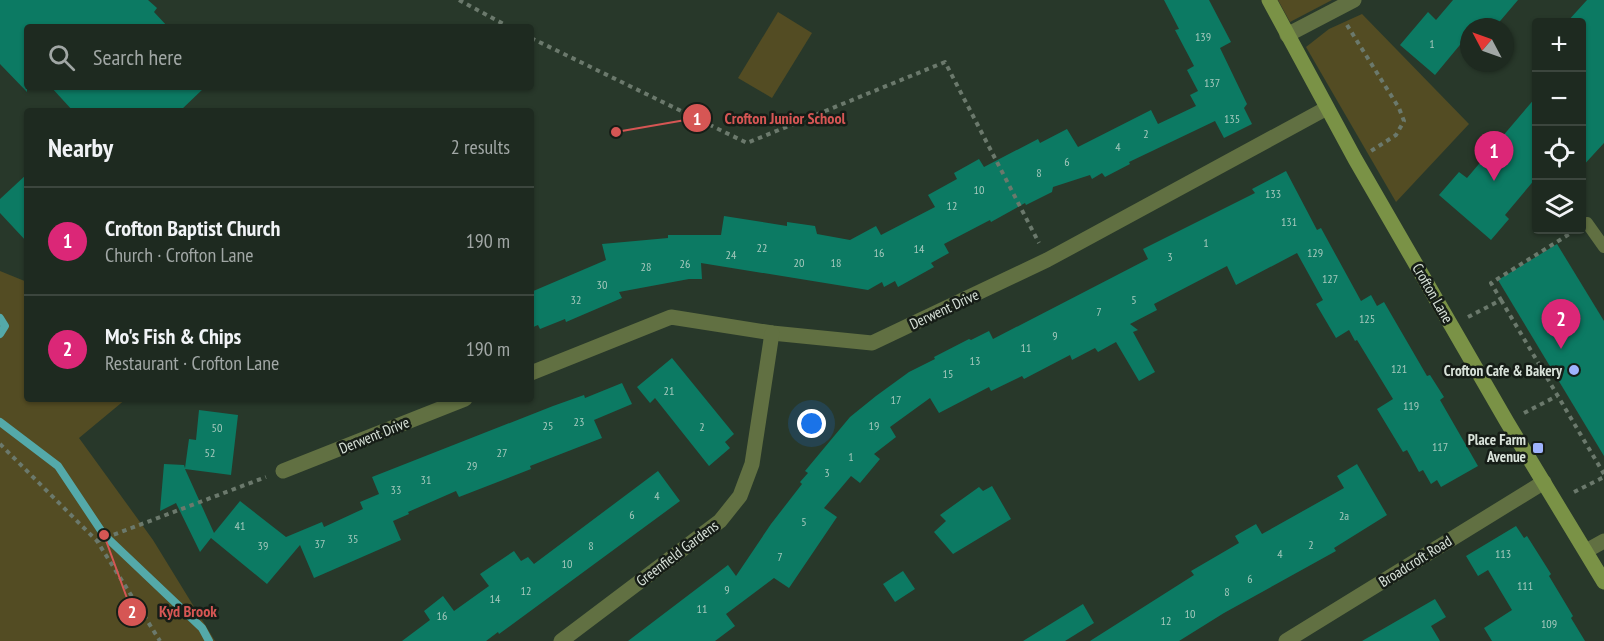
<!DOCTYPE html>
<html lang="en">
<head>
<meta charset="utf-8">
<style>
	:root { --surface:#1e2a20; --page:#263229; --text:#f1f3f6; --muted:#a1a7a5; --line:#3c463e; --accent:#db2777 }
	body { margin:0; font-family:"PT Sans Narrow",sans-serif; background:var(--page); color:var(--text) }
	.controls { position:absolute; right:18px; top:18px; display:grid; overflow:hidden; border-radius:6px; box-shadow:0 2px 4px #0004 }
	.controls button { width:54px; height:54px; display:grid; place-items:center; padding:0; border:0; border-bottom:2px solid var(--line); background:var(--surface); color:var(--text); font:30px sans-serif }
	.compass { position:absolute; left:1460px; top:18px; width:54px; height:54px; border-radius:50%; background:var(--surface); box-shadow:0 2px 4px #0004; rotate:311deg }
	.you { position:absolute; left:812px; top:424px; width:21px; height:21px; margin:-15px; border:4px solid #fff; border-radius:50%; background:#1a73e8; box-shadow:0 0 0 9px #1a73e833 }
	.badge { display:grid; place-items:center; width:39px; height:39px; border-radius:50%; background:var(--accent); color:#fff; font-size:20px; font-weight:700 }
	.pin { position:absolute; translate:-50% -50px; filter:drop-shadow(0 2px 3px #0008) }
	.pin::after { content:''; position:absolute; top:32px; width:21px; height:18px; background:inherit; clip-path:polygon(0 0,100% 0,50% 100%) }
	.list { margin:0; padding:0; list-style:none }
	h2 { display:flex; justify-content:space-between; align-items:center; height:78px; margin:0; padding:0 24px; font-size:26px }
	h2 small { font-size:20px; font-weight:400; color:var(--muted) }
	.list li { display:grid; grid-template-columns:39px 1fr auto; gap:18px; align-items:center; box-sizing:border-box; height:108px; padding:0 24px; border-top:2px solid var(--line) }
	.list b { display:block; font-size:22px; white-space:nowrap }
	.list p { margin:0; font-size:20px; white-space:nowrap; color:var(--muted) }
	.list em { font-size:20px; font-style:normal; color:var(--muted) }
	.icon { flex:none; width:33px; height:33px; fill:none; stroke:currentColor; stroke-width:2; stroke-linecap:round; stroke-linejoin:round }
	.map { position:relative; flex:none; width:1604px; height:641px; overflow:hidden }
	.search { position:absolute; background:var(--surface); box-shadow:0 2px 4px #0004; left:24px; top:24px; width:510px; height:66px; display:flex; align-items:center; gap:15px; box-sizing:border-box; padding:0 21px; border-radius:6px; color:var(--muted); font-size:22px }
	.panel { position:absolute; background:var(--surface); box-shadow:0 2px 4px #0004; left:24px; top:108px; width:510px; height:294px; border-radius:6px }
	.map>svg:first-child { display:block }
	.green { fill:#534c23 }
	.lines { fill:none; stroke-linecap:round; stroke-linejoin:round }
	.stream { stroke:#54a9a9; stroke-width:8 }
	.building { fill:#0c7a63 }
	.path { stroke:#6b796c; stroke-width:4; stroke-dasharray:4.5 4.5; stroke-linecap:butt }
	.lane { stroke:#617042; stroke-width:12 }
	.street { stroke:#617042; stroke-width:15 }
	.secondary { stroke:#7a9246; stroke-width:15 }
	.poi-dot { fill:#9fb3fd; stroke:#161d17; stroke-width:2 }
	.labels { text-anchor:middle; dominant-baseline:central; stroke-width:5; stroke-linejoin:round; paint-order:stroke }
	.number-label { font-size:12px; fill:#a5c8bc }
	.street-label { font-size:15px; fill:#d8e2d9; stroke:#161d17 }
	.poi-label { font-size:15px; font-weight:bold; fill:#d8e2d9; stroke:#161d17; text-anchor:end }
	.leader { fill:none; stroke:#d65654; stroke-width:2 }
	.callout-dot { fill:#d65654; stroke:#161d17; stroke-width:2 }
	.mark-label { font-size:18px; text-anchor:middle; font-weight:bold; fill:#fff }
	.callout-label { font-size:16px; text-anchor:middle; font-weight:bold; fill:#d65654; stroke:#161d17; stroke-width:5; stroke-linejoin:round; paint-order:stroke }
</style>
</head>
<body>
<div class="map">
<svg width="1604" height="641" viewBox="0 0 1604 641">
	<rect width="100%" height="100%" fill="#28382a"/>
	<g class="green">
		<polygon points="1278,0 1332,0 1290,22"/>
		<polygon points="778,12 812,33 772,98 738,78"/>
		<polygon points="1362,14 1469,124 1396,202 1306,47 1329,29"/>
		<polygon points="0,271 27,282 27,399 126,399 79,438 153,540 215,641 0,641"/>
	</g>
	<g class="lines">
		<g class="stream">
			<polyline points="0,318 5,326 0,334"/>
			<polyline points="0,422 58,466 104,535 202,628 209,641"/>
		</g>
	</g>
	<g class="building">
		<polygon points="0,0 148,0 157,8 154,12 168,27 27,27 27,92 0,64"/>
		<polygon points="1164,0 1209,0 1231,42 1220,48 1247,104 1244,108 1252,124 1224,138 1215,121 1129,162 1130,164 1105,177 1102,173 1092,179 1090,175 1053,187 1052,192 1026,205 1025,203 991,222 990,220 944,244 949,253 931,263 934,267 898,287 895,281 884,287 882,282 868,290 701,263 702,279 689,279 619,292 622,298 566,322 565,319 540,329 538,325 531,328 531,292 606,260 602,244 668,238 668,235 721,235 724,216 787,226 787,222 815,226 817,234 850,240 876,226 881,235 935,207 928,195 957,179 954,173 979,159 984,167 1038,139 1040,143 1067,129 1078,147 1151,110 1158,124 1196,106 1190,95 1198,91 1187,70 1194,66 1175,30 1179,29"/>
		<polygon points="1453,0 1518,0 1495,27 1469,27 1469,34 1435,75 1400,45 1428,12 1436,20"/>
		<polygon points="1587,0 1604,0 1604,143 1581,168 1581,22 1567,22"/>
		<polygon points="51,87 205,87 180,111 73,111"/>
		<polygon points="1536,97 1536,178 1505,215 1509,219 1491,240 1439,195 1459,172 1467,178"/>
		<polygon points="1286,171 1317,230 1321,228 1361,301 1371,295 1377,306 1384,302 1427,376 1430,375 1444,397 1440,400 1478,466 1441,487 1437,480 1431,484 1423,470 1419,472 1407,450 1403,452 1377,409 1393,399 1357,340 1355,341 1349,330 1336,338 1316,304 1323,300 1297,253 1236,285 1227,266 1154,304 1157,310 1130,324 1138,330 1133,332 1155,372 1139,381 1116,342 1098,352 1095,348 1072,360 1070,355 1024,379 1022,376 991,391 989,387 939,413 930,398 890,427 896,437 874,454 880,459 860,483 851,476 824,508 837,517 789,588 774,578 726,614 735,626 715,641 628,641 728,565 736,576 771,524 802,484 800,482 808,473 805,471 850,417 876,396 909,372 935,359 934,357 969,339 971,340 989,331 993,339 1148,259 1143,249 1255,193 1252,189"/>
		<polygon points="27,174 27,242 0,213 0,199"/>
		<polygon points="1557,244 1604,321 1604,456 1498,280"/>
		<polygon points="672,358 734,434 725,442 730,448 709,466 655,398 650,403 637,387"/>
		<polygon points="622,383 632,404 594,420 602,438 530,466 531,469 459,497 456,491 408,512 409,514 393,521 401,540 314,578 300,545 267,584 211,538 200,552 176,503 160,511 164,464 184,465 185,468 189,439 196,440 199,410 238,415 231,475 185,469 214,533 240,501 286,537 322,522 324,527 363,509 360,502 379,494 372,477 553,406 584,395 585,398"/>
		<polygon points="1357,464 1387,515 1334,548 1336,551 1224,613 1179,641 1090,641 1194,575 1191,571 1239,543 1235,536 1256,524 1262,534 1344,488 1337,476"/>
		<polygon points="658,471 680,501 499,634 498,632 486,641 402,641 430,620 424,611 443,596 454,611 489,586 480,574 514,551 521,561 528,557 534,564"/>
		<polygon points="992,486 1011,519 953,554 934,532 946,521 940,515 979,487 983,491"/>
		<polygon points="1516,526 1524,538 1527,536 1551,574 1549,576 1573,616 1571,618 1585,641 1492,641 1484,628 1512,610 1488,570 1478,576 1466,556"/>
		<polygon points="903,571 915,589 895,602 883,584"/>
		<polygon points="1435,599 1446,617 1431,626 1440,641 1362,641"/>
		<polygon points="1083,604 1094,623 1065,641 1023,641"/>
	</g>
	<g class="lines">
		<g class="path">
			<polyline points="459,0 509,27"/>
			<polyline points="1347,25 1399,108 1404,121 1396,135 1371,151"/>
			<polyline points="531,38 747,143 945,62 1039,243"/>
			<polyline points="1501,300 1604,474"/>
			<polyline points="1468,317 1501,300 1491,283 1571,233"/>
			<polyline points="1524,413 1557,396"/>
			<polyline points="0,444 97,541 160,641"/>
			<polyline points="1574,492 1604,477"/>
			<polyline points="97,541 266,477"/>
		</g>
		<polyline class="lane" points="1587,223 1604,247"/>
		<g class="street">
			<polyline points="1287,35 1354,0"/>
			<polyline points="531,373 671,317 772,333 872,343 1047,260 1327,108"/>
			<polyline points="283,471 465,399"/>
			<polyline points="1586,551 1604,541"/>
			<polyline points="561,641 720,521 740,496 752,464 772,333"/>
			<polyline points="1286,641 1544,482"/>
		</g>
		<polyline class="secondary" points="1269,0 1355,159 1507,422 1604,582"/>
	</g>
	<g class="poi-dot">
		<circle cx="1574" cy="370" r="6"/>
		<rect x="1532" y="442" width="12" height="12" rx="3"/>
	</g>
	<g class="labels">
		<g class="number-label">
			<text x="1203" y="36">139</text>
			<text x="1432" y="43">1</text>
			<text x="1212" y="82">137</text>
			<text x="1232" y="118">135</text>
			<text x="1146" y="133">2</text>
			<text x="1118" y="146">4</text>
			<text x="1067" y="161">6</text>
			<text x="1039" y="172">8</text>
			<text x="979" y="189">10</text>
			<text x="1273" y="193">133</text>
			<text x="952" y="205">12</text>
			<text x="1289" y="221">131</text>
			<text x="1206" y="242">1</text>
			<text x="762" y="247">22</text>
			<text x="919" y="248">14</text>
			<text x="879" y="252">16</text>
			<text x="1315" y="252">129</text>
			<text x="731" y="254">24</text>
			<text x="1170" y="256">3</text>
			<text x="799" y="262">20</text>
			<text x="836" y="262">18</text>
			<text x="685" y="263">26</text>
			<text x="646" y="266">28</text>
			<text x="1330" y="278">127</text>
			<text x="602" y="284">30</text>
			<text x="576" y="299">32</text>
			<text x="1134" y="299">5</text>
			<text x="1099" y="311">7</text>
			<text x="1367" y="318">125</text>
			<text x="1055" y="335">9</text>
			<text x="1026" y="347">11</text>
			<text x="975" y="360">13</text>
			<text x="1399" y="368">121</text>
			<text x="948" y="373">15</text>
			<text x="669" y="390">21</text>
			<text x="896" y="399">17</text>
			<text x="1411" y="405">119</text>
			<text x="579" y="421">23</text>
			<text x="548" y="425">25</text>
			<text x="874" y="425">19</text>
			<text x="702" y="426">2</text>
			<text x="217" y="427">50</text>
			<text x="1440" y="446">117</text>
			<text x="210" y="452">52</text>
			<text x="502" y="452">27</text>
			<text x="851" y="456">1</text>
			<text x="472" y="465">29</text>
			<text x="827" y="472">3</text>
			<text x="426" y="479">31</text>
			<text x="396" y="489">33</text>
			<text x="657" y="495">4</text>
			<text x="632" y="514">6</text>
			<text x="1344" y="515">2a</text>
			<text x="804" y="521">5</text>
			<text x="240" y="525">41</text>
			<text x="353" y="538">35</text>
			<text x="320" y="543">37</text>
			<text x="1311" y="544">2</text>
			<text x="263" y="545">39</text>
			<text x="591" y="545">8</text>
			<text x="1280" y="553">4</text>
			<text x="1503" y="553">113</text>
			<text x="780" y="556">7</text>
			<text x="567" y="563">10</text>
			<text x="1250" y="578">6</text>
			<text x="1525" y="585">111</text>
			<text x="727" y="589">9</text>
			<text x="526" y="590">12</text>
			<text x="1227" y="591">8</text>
			<text x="495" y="598">14</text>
			<text x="702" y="608">11</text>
			<text x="1190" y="613">10</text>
			<text x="442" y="615">16</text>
			<text x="1166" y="620">12</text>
			<text x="1549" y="623">109</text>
		</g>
		<g class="street-label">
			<text transform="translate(1433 293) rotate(60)">Crofton Lane</text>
			<text transform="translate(944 309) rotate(-25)">Derwent Drive</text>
			<text transform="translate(374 435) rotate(-22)">Derwent Drive</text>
			<text transform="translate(677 553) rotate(-37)">Greenfield Gardens</text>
			<text transform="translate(1415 561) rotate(-32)">Broadcroft Road</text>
		</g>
		<g class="poi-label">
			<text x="1562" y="370">Crofton Cafe &amp; Bakery</text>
			<text x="1526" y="439">Place Farm<tspan x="1526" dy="17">Avenue</tspan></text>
		</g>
	</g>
	<path class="leader" d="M616 132L697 118M104 535L132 612"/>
	<g class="callout-dot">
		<circle cx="616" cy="132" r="6"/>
		<circle cx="104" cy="535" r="6"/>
		<circle cx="697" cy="118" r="15"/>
		<circle cx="132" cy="612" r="15"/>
	</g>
	<g class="mark-label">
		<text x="697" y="125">1</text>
		<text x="132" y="618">2</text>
	</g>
	<g class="callout-label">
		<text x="785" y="124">Crofton Junior School</text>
		<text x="188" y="617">Kyd Brook</text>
	</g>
</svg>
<div class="controls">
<button>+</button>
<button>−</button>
<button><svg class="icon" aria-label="locate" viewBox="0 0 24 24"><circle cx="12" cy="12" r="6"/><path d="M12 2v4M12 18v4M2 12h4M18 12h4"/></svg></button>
<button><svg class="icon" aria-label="layers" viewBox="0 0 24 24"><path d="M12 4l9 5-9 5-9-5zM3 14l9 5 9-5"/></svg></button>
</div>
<svg class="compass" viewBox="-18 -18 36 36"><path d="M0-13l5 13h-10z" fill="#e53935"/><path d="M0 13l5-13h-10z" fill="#a1a7a5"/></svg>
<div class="you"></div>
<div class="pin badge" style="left:1494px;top:181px">1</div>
<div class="pin badge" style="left:1561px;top:349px">2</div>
<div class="search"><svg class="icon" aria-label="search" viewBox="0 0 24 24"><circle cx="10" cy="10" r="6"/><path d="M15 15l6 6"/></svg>Search here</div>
<section class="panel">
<h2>Nearby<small>2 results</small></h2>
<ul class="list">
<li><span class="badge">1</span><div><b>Crofton Baptist Church</b><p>Church · Crofton Lane</p></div><em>190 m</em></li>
<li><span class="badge">2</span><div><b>Mo's Fish &amp; Chips</b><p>Restaurant · Crofton Lane</p></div><em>190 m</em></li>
</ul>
</section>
</div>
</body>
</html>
